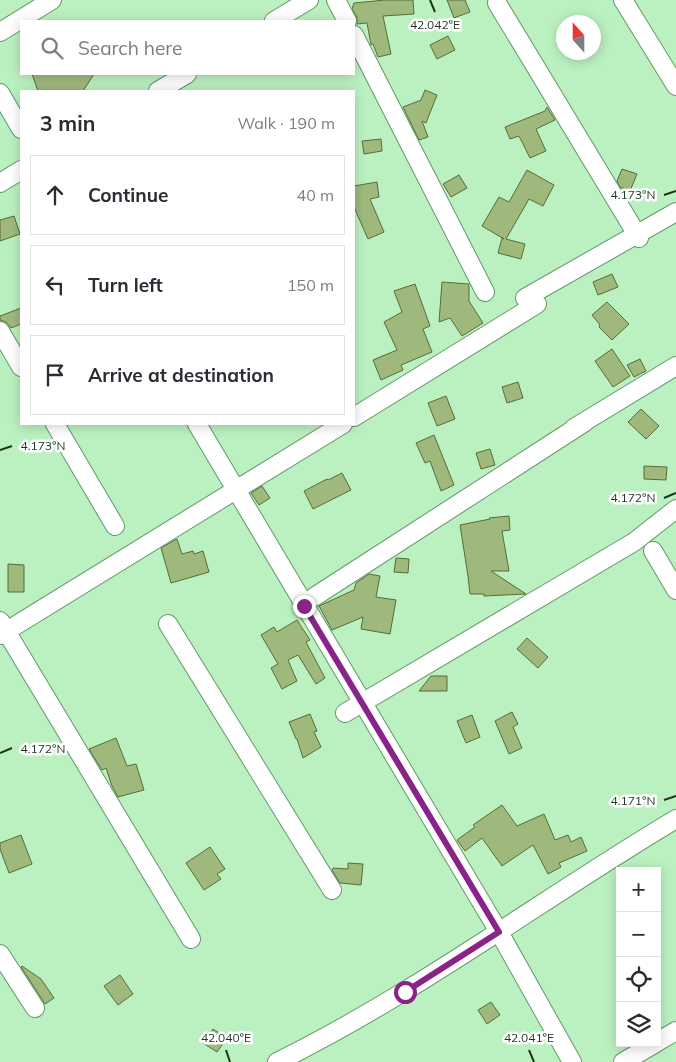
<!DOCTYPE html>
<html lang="en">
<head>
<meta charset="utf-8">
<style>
	:root { --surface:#fff; --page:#f2f2f3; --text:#2b2b33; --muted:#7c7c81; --line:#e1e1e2 }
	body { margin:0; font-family:Mulish,sans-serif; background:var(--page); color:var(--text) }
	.controls { position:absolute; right:15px; bottom:15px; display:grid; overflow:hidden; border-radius:0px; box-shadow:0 2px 12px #0003 }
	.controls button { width:45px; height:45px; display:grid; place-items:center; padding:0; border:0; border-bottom:1px solid var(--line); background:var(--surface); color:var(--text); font:25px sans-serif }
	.compass { position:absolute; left:556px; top:15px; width:45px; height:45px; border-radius:50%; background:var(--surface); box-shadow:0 2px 12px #0003; rotate:339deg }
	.stop { position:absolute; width:15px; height:15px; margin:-11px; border:4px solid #892289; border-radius:50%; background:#fff }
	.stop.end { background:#892289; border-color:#fff; box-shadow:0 1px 5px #0008 }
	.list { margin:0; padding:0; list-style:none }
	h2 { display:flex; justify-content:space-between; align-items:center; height:65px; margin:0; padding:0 20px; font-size:21px }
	h2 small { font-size:16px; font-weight:400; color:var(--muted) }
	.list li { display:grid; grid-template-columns:32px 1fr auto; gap:15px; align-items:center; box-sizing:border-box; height:80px; margin:0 10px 10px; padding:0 10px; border:1px solid var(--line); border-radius:0px }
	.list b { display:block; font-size:19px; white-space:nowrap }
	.list em { font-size:16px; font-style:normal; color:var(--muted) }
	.icon { flex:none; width:28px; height:28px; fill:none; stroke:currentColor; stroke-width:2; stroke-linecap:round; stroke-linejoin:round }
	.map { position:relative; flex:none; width:676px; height:1062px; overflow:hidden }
	.search { position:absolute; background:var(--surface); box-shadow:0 2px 12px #0003; left:20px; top:20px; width:335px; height:55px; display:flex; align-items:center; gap:12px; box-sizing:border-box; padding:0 18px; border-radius:0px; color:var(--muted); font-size:19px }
	.panel { position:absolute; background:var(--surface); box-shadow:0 2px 12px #0003; left:20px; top:90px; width:335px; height:335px; border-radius:0px }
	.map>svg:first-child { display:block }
	.building { fill:#9fb97d; stroke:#566d35 }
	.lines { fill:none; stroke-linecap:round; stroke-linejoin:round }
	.minor-casing { stroke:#64976b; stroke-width:20 }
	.minor { stroke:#fff; stroke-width:18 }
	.route { stroke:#892289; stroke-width:6 }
	.ticks { fill:none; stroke:#1e3320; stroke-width:2 }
	.ticks-label { font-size:12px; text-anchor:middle; fill:#1e3320; stroke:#fff; stroke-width:5; stroke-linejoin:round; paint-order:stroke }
</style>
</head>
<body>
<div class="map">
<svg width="676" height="1062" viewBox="0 0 676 1062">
	<rect width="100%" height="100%" fill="#bbf1c1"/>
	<g class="building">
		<polygon points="385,0 413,0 414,14 383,16 391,54 378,57 373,44 371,45 367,23 357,24 357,17 352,9 354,3"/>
		<polygon points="447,0 465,0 470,12 454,18"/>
		<polygon points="448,36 455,50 437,59 430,45"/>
		<polygon points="32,74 94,74 83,91 38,91"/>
		<polygon points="425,90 437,95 426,123 422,121 428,137 419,140 403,107 421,100"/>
		<polygon points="547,107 555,120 536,129 546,151 530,158 519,136 510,139 505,127 545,111"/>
		<polygon points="381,139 382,151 364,154 362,141"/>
		<polygon points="622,169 637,174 630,191 620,187 617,181"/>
		<polygon points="527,170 554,185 543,206 529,199 506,239 525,244 521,259 498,253 502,238 504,239 482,226 499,197 509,202"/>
		<polygon points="459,175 467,188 451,197 443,184"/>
		<polygon points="377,182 379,197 370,199 384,232 368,239 354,207 354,186"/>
		<polygon points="14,216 20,234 0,241 0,220"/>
		<polygon points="612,274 618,287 598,295 593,282"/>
		<polygon points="442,282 469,284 469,301 483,323 462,336 450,318 439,322"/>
		<polygon points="415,284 430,326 423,329 432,352 401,365 403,370 381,380 373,360 397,350 384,322 402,312 394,291"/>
		<polygon points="607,302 629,324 612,340 599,327 600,325 592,315"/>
		<polygon points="21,308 21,324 11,328 6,322 0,320 0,316"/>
		<polygon points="612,349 630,376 613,387 595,361"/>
		<polygon points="640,359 646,371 634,377 627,365"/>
		<polygon points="518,382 523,398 507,403 502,387"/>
		<polygon points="446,396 455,419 437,426 428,403"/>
		<polygon points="641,409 659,426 646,439 628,422"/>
		<polygon points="434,435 454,485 441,491 430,461 425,463 416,443"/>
		<polygon points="490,449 495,465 481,469 476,453"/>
		<polygon points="644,466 667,467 666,480 644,479"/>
		<polygon points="342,473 351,490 313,509 304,491 327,479 328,480"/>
		<polygon points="262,486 270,498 259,505 251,493"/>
		<polygon points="509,516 510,530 502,531 509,571 491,571 526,594 484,596 484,594 470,594 468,576 460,525 490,519 489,518"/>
		<polygon points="177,539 182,554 193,551 194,554 203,551 209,572 171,583 161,548"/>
		<polygon points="396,558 409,559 408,573 394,572"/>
		<polygon points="8,564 24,565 24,592 8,592"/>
		<polygon points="369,574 380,576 376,597 396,600 390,634 361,629 363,617 332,630 319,606 354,590 356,583"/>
		<polygon points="297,620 310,640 306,642 325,678 316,684 298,655 288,660 297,681 282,689 271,668 278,664 261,635 274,627 277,632"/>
		<polygon points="527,638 548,657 538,668 517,649"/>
		<polygon points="431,676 447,676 447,691 419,691"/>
		<polygon points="512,712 518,724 513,727 522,748 509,754 495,721"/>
		<polygon points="310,714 317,731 314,732 321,747 303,758 297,739 296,739 289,722"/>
		<polygon points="472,715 480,737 466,743 457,721"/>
		<polygon points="116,738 127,766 136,764 144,790 118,797 112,786 106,768 102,770 89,749"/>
		<polygon points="502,805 517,826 544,814 555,840 568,835 571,842 581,837 587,851 559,863 561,867 548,874 533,845 502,866 482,838 465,851 457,840 475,827 473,825"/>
		<polygon points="21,835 32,864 9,873 0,849 0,843"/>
		<polygon points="210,847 225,869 217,874 221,879 204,890 186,863"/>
		<polygon points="348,863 363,864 361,885 340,883 332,870 333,868 348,869"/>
		<polygon points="22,966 41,979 54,998 45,1004 21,967"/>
		<polygon points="120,975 133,994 118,1005 104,986"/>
		<polygon points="491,1002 500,1015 487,1024 478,1010"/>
		<polygon points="213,1029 227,1038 217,1052 203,1043"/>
	</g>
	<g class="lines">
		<defs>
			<g id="minor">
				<polyline points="336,0 347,21"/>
				<polyline points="623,0 676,86"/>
				<polyline points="497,3 639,238"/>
				<polyline points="274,21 309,0"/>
				<polyline points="0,32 52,0"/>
				<polyline points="354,35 485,292"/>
				<polyline points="158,91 187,74"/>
				<polyline points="0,93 21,129"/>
				<polyline points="0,183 21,170"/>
				<polyline points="525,298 676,212"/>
				<polyline points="0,331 21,367"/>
				<polyline points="354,417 537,304"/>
				<polyline points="55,424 115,526"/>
				<polyline points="197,424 499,932 572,1062"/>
				<polyline points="574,428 676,366"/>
				<polyline points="653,551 676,590"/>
				<polyline points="314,597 585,422"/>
				<polyline points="0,621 191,939"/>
				<polyline points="168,624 332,890"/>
				<polyline points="0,635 343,424"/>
				<polyline points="345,713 634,542 676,509"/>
				<polyline points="0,954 35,1008"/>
				<polyline points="657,1042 676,1031"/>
				<path d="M277 1062C417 993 542 899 676 819"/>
				<polyline points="623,1062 656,1043"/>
			</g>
		</defs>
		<use href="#minor" class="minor-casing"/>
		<use href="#minor" class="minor"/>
	</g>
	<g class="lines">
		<polyline class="route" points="304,606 499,932 405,992"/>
	</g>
	<path class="ticks" d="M430 0 435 12M664 195 676 191M0 450 12 446M664 498 676 493M0 753 12 748M664 800 676 796M226 1050 230 1062M529 1050 534 1062"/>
	<g class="ticks-label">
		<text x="435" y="29">42.042°E</text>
		<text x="633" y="199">4.173°N</text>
		<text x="43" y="450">4.173°N</text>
		<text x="633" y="502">4.172°N</text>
		<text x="43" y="753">4.172°N</text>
		<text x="633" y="805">4.171°N</text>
		<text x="226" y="1042">42.040°E</text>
		<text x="529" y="1042">42.041°E</text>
	</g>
</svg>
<div class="controls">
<button>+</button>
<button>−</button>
<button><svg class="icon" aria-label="locate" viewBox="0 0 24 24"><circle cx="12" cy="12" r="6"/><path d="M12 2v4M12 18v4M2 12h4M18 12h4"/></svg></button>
<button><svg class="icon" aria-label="layers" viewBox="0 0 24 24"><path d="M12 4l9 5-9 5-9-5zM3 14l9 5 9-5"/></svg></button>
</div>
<svg class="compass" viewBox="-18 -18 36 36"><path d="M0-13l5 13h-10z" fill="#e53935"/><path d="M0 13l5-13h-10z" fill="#7c7c81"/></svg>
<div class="stop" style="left:405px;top:992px"></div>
<div class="stop end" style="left:304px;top:606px"></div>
<div class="search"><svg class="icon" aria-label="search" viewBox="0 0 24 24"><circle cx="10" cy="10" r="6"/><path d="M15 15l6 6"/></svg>Search here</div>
<section class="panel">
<h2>3 min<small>Walk · 190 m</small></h2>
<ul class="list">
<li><svg class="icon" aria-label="ahead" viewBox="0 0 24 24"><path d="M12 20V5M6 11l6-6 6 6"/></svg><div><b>Continue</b></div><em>40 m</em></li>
<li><svg class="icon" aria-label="left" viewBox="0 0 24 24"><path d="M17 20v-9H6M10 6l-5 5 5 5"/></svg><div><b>Turn left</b></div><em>150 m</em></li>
<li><svg class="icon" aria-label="arrive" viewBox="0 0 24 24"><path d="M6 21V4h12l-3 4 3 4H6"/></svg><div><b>Arrive at destination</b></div></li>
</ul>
</section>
</div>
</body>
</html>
